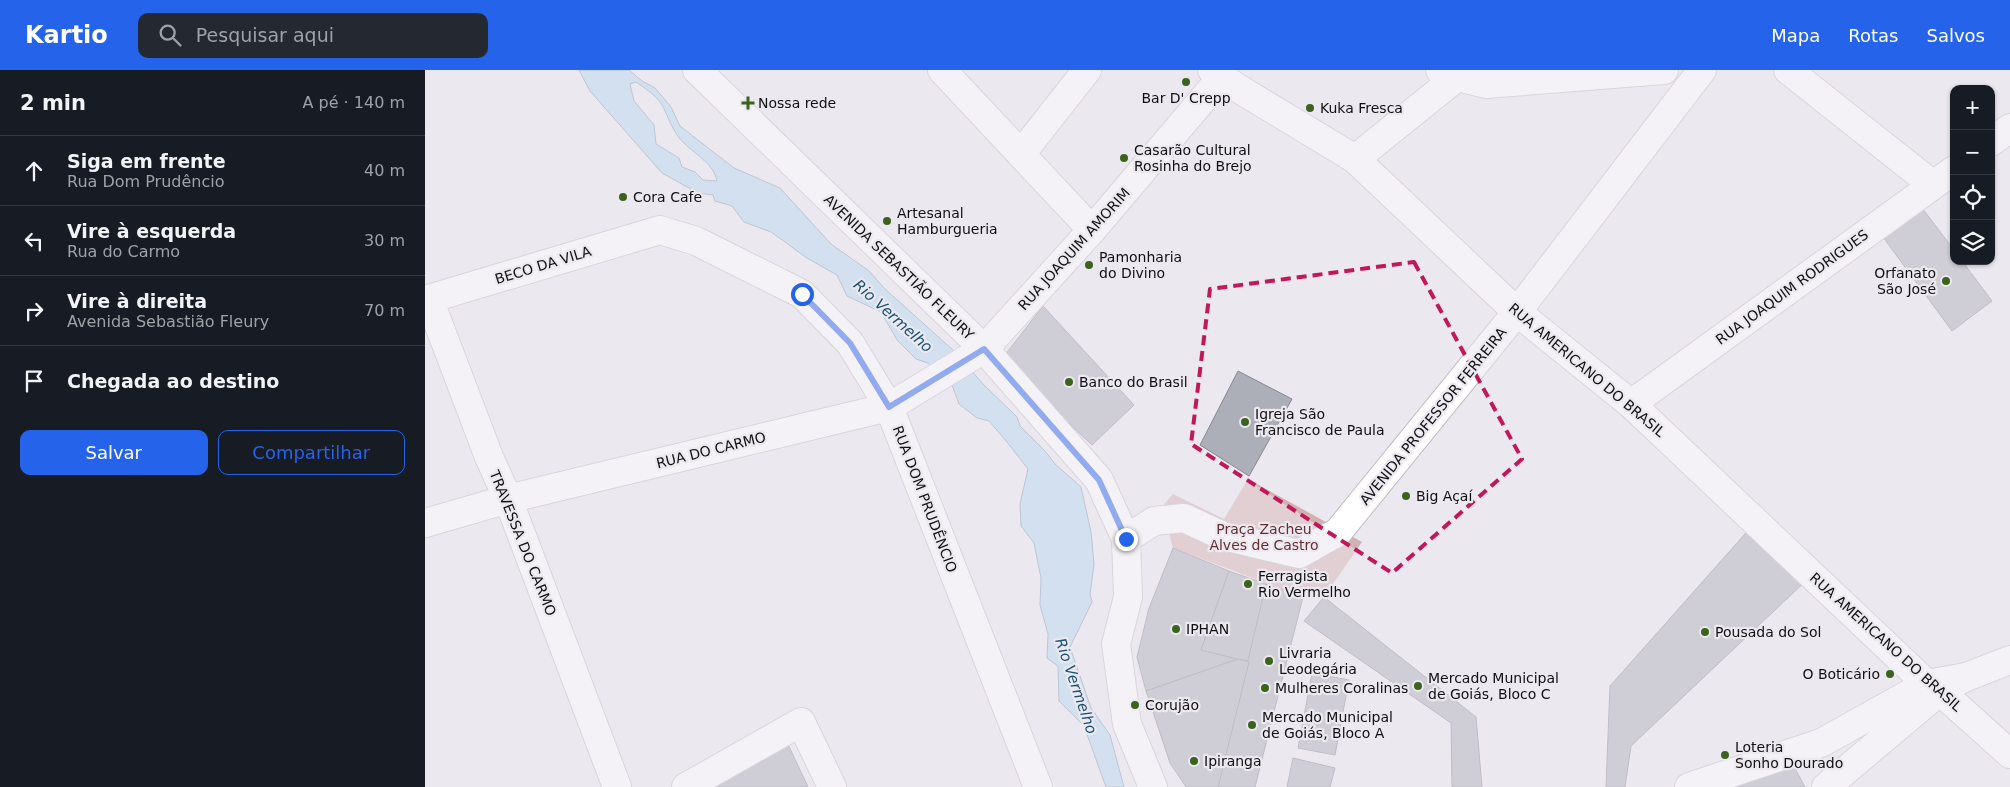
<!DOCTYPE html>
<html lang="pt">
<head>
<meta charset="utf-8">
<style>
	:root { --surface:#171b24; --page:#242831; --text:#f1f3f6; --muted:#9ea1a6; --line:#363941; --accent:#2563eb }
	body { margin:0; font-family:"DejaVu Sans",sans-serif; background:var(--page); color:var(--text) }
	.controls { position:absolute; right:15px; top:15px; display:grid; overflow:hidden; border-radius:10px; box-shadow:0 1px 4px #0004 }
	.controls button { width:45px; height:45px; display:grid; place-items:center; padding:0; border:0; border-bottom:1px solid var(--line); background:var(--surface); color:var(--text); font:25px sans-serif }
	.stop { position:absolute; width:15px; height:15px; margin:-11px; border:4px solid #2563eb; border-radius:50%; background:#fff }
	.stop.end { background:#2563eb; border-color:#fff; box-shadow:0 1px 5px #0008 }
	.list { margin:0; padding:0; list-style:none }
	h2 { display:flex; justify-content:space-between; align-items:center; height:65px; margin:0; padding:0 20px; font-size:21px }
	h2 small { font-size:16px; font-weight:400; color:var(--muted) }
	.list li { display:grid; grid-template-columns:32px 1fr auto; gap:15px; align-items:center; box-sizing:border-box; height:70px; padding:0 20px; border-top:1px solid var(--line) }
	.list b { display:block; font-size:19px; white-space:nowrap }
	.list p { margin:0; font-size:16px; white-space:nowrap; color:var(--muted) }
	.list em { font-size:16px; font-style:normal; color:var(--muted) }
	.actions { display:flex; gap:10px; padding:15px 20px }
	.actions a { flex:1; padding:11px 0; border:1px solid var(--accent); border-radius:10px; text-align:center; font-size:18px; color:var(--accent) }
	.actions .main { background:var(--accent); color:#fff }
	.icon { flex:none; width:28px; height:28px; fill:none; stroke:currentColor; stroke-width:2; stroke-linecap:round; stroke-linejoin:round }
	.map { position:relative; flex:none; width:1585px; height:717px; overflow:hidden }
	header { display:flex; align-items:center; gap:30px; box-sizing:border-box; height:70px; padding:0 25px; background:var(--accent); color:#fff }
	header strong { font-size:24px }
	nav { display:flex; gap:28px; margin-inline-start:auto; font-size:18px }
	.search { width:350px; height:45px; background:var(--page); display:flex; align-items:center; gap:12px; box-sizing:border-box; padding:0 18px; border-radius:10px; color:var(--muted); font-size:19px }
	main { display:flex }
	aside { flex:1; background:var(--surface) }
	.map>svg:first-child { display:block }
	.green { fill:#d2b1b1 }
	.water { fill:#b4d8f0; stroke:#839cad; fill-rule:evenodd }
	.building { fill:#acafb7; stroke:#878992 }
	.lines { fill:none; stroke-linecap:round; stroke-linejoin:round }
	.minor-casing { stroke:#c1bdc5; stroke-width:30 }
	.tertiary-casing { stroke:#c1bdc5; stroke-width:30 }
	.minor { stroke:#fff; stroke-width:28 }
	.tertiary { stroke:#fff; stroke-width:28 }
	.route { stroke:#2563eb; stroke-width:6 }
	.marked { fill:none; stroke:#c2185b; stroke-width:4; stroke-dasharray:10 6; stroke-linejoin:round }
	.poi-dot { fill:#3b631d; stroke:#ece8f0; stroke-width:2 }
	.labels { text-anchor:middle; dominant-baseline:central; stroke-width:4.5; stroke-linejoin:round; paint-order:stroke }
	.poi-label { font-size:14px; fill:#100f12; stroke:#ece8f0; text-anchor:start }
	.street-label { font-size:14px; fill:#100f12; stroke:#ece8f0 }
	.park-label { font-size:14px; fill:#652d30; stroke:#ece8f0 }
	.water-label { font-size:15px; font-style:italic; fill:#185374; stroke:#ece8f0 }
</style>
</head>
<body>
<header>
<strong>Kartio</strong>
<div class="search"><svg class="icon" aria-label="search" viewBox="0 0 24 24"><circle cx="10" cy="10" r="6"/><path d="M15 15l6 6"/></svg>Pesquisar aqui</div>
<nav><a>Mapa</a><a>Rotas</a><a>Salvos</a></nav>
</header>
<main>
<aside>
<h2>2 min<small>A pé · 140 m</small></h2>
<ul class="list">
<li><svg class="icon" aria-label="ahead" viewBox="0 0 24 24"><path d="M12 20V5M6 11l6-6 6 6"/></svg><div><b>Siga em frente</b><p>Rua Dom Prudêncio</p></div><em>40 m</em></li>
<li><svg class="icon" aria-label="left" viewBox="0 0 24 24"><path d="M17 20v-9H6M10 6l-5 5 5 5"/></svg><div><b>Vire à esquerda</b><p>Rua do Carmo</p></div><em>30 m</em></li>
<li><svg class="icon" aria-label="right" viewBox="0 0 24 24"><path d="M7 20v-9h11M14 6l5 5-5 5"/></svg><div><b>Vire à direita</b><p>Avenida Sebastião Fleury</p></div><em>70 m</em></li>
<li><svg class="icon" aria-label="arrive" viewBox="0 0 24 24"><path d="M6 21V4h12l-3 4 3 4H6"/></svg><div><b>Chegada ao destino</b></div></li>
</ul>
<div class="actions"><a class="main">Salvar</a><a>Compartilhar</a></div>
</aside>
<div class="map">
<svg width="1585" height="717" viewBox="0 0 1585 717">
	<rect width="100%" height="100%" fill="#ece8f0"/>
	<polygon class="green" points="823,409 937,472 899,527 878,527 748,478 737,437 748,424 799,449"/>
	<path class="water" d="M154 0H204L217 11 230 18 246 37 255 56 278 74 309 98 355 118 406 174 444 201 460 219 529 281 559 315 592 347 595 356 620 381 630 394 656 417 666 462 669 494 665 524 667 532 645 577 666 638 685 665 699 717H681L659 656 634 631 633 596 622 588 623 564 615 535 616 508 609 473 596 456 595 434 603 399 582 372 564 351 552 348 534 334 527 315 503 293 491 289 472 270 456 242 422 226 412 205 382 188 346 162 319 152 307 136 290 131 288 125 273 123 237 103 165 21ZM211 12C221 19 231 25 237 35 244 48 248 63 259 73 271 85 289 94 292 111L278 110 270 102 257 97 254 88 231 74 229 55 209 31 205 14Z"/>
	<g class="building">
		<polygon points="1494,134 1529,180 1529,191 1537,191 1567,231 1527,261 1455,163"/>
		<polygon points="618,236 709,335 667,375 576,290"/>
		<polygon points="813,301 867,329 824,406 775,375"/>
		<polygon points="1327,456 1385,507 1206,676 1200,717 1181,717 1185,616"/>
		<polygon points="748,478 804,501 776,580 813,589 721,621 712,587 724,538"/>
		<polygon points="804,501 841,514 824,592 776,580"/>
		<polygon points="841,514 878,527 830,717 793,717"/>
		<polygon points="899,527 1051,647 1057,717 1027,717 1026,653 879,551"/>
		<polygon points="813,589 824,592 793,717 761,717 745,693 721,621"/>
		<polygon points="887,603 924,610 910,685 873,678"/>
		<polygon points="360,668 383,717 285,717"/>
		<polygon points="868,688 910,698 905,717 862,717"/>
		<polygon points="1368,695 1380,717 1311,717"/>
	</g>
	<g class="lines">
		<defs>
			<g id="minor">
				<polyline points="517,0 667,160"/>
				<polyline points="787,0 811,17 930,89 1092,242 1206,334 1502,614 1515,621 1585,684"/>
				<polyline points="1015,0 1032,7 1061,14 1239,0"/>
				<polyline points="1363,0 1508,115"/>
				<polyline points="1566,72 1585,58"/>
				<polyline points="596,84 662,0"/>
				<polyline points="930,89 1032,7"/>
				<polyline points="4,229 64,387 83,429 192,717"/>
				<polyline points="0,230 235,160 271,171 377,224 425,273 464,337 613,717"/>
				<polyline points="1206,334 1529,100"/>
				<polyline points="0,453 83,429 464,337 559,279 667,160 796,8"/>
				<polyline points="701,469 729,451 759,448 798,466 874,484 913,462 1092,242 1277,0"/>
				<polyline points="261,717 376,652 407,717"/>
			</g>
			<g id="tertiary">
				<polyline points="272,0 559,279 674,410 701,469 703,527 691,574 702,654 728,717"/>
				<polyline points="1264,717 1396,673 1502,614 1541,607"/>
				<polyline points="1401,717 1515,621 1541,607 1585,590"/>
			</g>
		</defs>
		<use href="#minor" class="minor-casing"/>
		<use href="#tertiary" class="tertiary-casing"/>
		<use href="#minor" class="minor"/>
		<use href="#tertiary" class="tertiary"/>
	</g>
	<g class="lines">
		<polyline class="route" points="377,224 425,273 464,337 559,279 674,410 701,469"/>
	</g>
	<path d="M0 0H1585V717H0ZM989 192 1097 389 967 503 766 374 785 219Z" fill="#ece8f0" fill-opacity=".55" fill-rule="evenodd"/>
	<path class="marked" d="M989 192 1097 389 967 503 766 374 785 219Z"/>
	<g class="poi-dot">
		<circle cx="761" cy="12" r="5"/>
		<path d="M320.5 25.5h5v5h5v5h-5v5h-5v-5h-5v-5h5z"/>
		<circle cx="885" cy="38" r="5"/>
		<circle cx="699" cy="88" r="5"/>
		<circle cx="198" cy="127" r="5"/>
		<circle cx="462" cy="151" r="5"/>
		<circle cx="664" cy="195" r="5"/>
		<circle cx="1521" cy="211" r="5"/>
		<circle cx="644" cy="312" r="5"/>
		<circle cx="820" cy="352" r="5"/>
		<circle cx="981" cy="426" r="5"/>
		<circle cx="823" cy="514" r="5"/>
		<circle cx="751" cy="559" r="5"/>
		<circle cx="1280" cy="562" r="5"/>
		<circle cx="844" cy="591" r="5"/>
		<circle cx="1465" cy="604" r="5"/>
		<circle cx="993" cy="616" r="5"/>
		<circle cx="840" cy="618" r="5"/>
		<circle cx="710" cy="635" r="5"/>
		<circle cx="827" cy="655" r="5"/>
		<circle cx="1300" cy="685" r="5"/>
		<circle cx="769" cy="691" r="5"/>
	</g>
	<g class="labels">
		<g class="poi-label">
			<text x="761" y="28" text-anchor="middle">Bar D' Crepp</text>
			<text x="333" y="33">Nossa rede</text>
			<text x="895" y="38">Kuka Fresca</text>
			<text x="709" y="80">Casarão Cultural<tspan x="709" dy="16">Rosinha do Brejo</tspan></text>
			<text x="208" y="127">Cora Cafe</text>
			<text x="472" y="143">Artesanal<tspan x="472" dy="16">Hamburgueria</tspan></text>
			<text x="674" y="187">Pamonharia<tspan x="674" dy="16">do Divino</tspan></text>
			<text x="1511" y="203" text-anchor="end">Orfanato<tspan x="1511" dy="16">São José</tspan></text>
			<text x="654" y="312">Banco do Brasil</text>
			<text x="830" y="344">Igreja São<tspan x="830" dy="16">Francisco de Paula</tspan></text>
			<text x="991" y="426">Big Açaí</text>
			<text x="833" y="506">Ferragista<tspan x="833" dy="16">Rio Vermelho</tspan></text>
			<text x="761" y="559">IPHAN</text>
			<text x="1290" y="562">Pousada do Sol</text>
			<text x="854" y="583">Livraria<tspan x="854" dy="16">Leodegária</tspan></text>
			<text x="1455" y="604" text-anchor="end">O Boticário</text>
			<text x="1003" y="608">Mercado Municipal<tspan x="1003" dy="16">de Goiás, Bloco C</tspan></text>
			<text x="850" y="618">Mulheres Coralinas</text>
			<text x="720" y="635">Corujão</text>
			<text x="837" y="647">Mercado Municipal<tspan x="837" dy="16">de Goiás, Bloco A</tspan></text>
			<text x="1310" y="677">Loteria<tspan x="1310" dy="16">Sonho Dourado</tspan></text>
			<text x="779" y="691">Ipiranga</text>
		</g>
		<g class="street-label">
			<text transform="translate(649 179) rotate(-48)">RUA JOAQUIM AMORIM</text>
			<text transform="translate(118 195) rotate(-17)">BECO DA VILA</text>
			<text transform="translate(474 197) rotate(44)">AVENIDA SEBASTIÃO FLEURY</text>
			<text transform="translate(1367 217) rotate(-36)">RUA JOAQUIM RODRIGUES</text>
			<text transform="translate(1162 300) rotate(40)">RUA AMERICANO DO BRASIL</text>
			<text transform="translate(1008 346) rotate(-51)">AVENIDA PROFESSOR FERREIRA</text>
			<text transform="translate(286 380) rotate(-14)">RUA DO CARMO</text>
			<text transform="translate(500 429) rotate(69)">RUA DOM PRUDÊNCIO</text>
			<text transform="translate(98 473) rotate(68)">TRAVESSA DO CARMO</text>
			<text transform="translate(1461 572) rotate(42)">RUA AMERICANO DO BRASIL</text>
		</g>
		<g class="park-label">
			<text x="839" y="459">Praça Zacheu<tspan x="839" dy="16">Alves de Castro</tspan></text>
		</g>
		<g class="water-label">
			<text transform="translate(468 246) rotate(42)">Rio Vermelho</text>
			<text transform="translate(651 616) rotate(71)">Rio Vermelho</text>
		</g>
	</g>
</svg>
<div class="controls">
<button>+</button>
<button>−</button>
<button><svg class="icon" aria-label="locate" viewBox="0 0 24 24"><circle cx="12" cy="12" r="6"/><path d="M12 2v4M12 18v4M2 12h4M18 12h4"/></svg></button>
<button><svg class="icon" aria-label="layers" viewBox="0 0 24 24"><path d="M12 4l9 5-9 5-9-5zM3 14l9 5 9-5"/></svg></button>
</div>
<div class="stop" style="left:377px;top:224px"></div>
<div class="stop end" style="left:701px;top:469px"></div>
</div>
</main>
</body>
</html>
